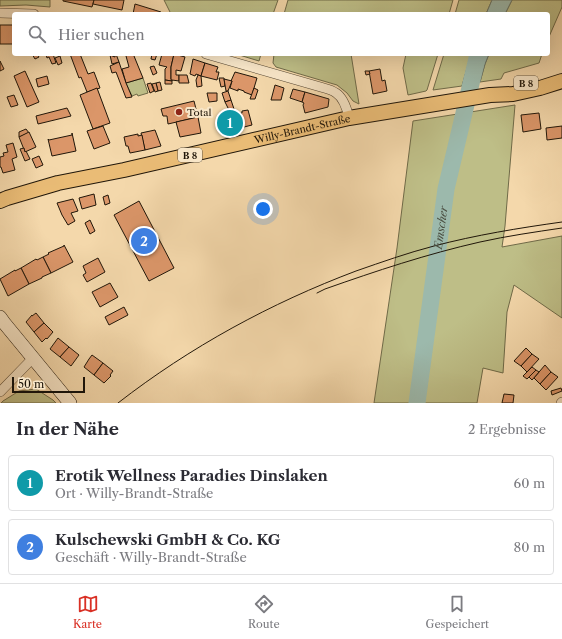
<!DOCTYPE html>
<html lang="de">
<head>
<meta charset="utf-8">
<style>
	:root { --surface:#fff; --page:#f2f2f3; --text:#2b2b33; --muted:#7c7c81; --line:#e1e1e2; --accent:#d93025 }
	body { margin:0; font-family:"Libre Caslon Text",serif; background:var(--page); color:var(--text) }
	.scale { position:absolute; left:12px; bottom:10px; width:73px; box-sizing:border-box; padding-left:4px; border:2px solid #201609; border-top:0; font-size:11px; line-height:14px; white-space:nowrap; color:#201609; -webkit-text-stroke:3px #f8e6c8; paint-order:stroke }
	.you { position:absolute; left:263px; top:209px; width:14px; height:14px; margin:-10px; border:3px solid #fff; border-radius:50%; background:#1a73e8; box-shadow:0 0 0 6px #1a73e833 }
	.badge { display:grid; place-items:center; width:26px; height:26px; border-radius:50%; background:var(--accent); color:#fff; font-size:13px; font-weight:700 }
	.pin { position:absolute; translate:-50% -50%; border:2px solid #fff; box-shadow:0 1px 4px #0006 }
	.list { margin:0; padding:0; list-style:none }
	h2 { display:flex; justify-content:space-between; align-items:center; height:52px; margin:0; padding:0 16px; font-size:17px }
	h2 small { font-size:13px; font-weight:400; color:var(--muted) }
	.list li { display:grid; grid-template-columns:26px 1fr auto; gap:12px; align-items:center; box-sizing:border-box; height:56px; margin:0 8px 8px; padding:0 8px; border:1px solid var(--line); border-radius:4px }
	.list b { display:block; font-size:15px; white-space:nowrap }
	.list p { margin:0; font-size:13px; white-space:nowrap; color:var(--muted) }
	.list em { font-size:13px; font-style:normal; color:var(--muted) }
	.icon { flex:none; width:22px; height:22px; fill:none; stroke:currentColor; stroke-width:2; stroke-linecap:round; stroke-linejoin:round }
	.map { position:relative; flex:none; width:562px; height:403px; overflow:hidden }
	.search { position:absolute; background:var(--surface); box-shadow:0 4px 16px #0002; left:12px; right:12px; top:12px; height:44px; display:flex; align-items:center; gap:10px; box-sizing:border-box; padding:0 14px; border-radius:4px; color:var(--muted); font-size:15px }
	.sheet { height:180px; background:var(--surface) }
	nav { display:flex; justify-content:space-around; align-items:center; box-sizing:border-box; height:56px; border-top:1px solid var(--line); background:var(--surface); font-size:11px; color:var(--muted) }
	nav a { display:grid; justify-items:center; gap:2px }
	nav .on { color:var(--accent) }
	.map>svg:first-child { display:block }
	.green { fill:#bebe87; stroke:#6f6a48 }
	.water { fill:#9cb9ac; stroke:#6a786b }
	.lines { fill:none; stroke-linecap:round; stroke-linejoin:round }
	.river { stroke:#9cb9ac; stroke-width:17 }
	.building { fill:#db9669; stroke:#201609 }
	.minor-casing { stroke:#554632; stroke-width:10 }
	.secondary-casing { stroke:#201609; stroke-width:14 }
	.primary-casing { stroke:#201609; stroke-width:16 }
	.minor { stroke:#f8e6c8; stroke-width:9 }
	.secondary { stroke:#f8e6c8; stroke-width:13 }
	.primary { stroke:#eabc76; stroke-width:14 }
	.tram { stroke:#201609; stroke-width:1 }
	.poi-dot { fill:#8f2418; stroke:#f8e6c8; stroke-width:1.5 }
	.labels { text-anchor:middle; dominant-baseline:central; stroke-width:4; stroke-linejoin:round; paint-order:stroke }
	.shield { fill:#f8e6c8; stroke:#615442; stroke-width:1 }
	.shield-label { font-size:9px; font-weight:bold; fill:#201609 }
	.poi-label { font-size:10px; fill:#201609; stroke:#f8e6c8; text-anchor:start }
	.street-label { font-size:10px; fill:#201609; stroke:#f8e6c8 }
	.water-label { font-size:11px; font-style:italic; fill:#4b4f42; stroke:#f8e6c8 }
</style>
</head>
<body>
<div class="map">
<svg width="562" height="403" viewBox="0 0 562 403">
	<rect width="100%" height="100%" fill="#f4d8ab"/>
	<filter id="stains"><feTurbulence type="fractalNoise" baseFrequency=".005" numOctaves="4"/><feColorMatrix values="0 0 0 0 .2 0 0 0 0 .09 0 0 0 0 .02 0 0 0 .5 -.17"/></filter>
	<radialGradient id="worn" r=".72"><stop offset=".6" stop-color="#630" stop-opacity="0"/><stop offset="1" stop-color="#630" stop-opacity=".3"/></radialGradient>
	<g class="green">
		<polygon points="0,0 50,0 50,7 26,5 0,6"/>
		<polygon points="164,0 278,0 273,14 171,14"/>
		<polygon points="288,0 453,0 449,14 284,14"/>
		<polygon points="459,0 492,0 486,14 455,14"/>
		<polygon points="512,0 562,0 562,7 548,39 548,14 505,14"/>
		<polygon points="236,54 261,54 259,61"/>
		<polygon points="274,54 351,54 359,104 353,101 347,93 337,85 276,67 273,63"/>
		<polygon points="406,54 438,54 427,90 426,91 408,95 403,68"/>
		<polygon points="444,54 471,54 462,86 433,90"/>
		<polygon points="489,54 542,54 539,63 504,73 501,79 480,82 485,64"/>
		<polygon points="143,78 148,93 138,96 137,94 132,96 126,83"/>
		<polygon points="515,105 505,226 502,247 562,236 562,318 514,285 507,312 503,373 483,368 477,403 374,403 397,248 413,121"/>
		<polygon points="36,389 53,400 56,403 1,403 3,401 19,391"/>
	</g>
	<g class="water">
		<polygon points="492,0 512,0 505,14 486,14"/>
		<polygon points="471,54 489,54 485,64 480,82 462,86"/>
	</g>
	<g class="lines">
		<path class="river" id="s1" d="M417 403 446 189 478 54"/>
	</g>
	<g class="building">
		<polygon points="63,0 94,0 92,7 63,1"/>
		<polygon points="94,0 124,0 122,10 93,4"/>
		<polygon points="135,4 161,12 160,14 133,14"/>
		<polygon points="0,25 13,25 13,36 14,36 14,44 0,44"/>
		<polygon points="32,54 37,54 39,57 35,59"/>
		<polygon points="46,54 53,54 56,63 52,64 49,57 47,58"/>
		<polygon points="70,54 80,54 88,74 94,72 100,88 87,92 81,77 79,78"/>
		<polygon points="115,54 116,54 119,62 112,64 110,55 115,57"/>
		<polygon points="127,54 135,54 134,56 143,78 126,83 122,69 129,67 126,56"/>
		<polygon points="152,54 157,54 155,60 151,59"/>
		<polygon points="162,54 174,54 171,67 171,79 172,81 165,80 165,69 167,67 159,65"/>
		<polygon points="174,54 185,57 181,71 176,70 176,75 179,75 179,81 172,80 172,81 171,79 171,67"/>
		<polygon points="60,56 62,63 58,65 55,58"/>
		<polygon points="193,59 205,63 201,76 196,74 195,76 190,74"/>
		<polygon points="0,61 4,69 0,71"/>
		<polygon points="119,62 126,83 132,97 126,98 116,72 112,73 110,66"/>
		<polygon points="205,63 218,67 216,72 219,72 217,80 201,76"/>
		<polygon points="154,66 157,73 153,75 150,67"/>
		<polygon points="380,69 382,81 385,80 387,91 373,94 369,71"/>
		<polygon points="25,71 39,102 27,107 14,76"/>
		<polygon points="365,71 369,71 370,74 366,75"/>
		<polygon points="235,72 257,78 254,88 252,95 244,92 244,91 238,89 238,91 230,88 232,81 231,81"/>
		<polygon points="179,75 187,75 189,83 179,83"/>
		<polygon points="198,75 201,76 202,86 197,87 196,80"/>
		<polygon points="47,76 49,84 38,87 36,79"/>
		<polygon points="219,78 224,78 225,86 221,87"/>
		<polygon points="224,79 232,81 228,91 226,91"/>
		<polygon points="165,80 172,81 172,84 165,84"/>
		<polygon points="160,82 162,90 158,91 156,83"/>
		<polygon points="151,83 154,91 150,93 147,84"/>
		<polygon points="156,83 158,91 155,92 152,84"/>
		<polygon points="275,85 284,88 281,100 271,100"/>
		<polygon points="97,88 110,123 93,129 80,95"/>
		<polygon points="254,88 258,90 255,99 250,99"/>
		<polygon points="293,89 305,92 302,102 290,98"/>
		<polygon points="228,91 231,100 225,102 222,93"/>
		<polygon points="305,92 329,99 328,107 305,113 303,105 304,103 302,102"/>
		<polygon points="207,93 217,93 217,101 209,102"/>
		<polygon points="14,95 18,105 11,107 7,97"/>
		<polygon points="231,100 234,109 229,110 225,102"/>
		<polygon points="194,101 198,117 168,124 167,116 163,116 161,109"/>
		<polygon points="67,108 71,116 38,124 36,116"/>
		<polygon points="248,110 252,125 240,128 236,114 242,113 242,111"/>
		<polygon points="539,113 541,129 523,132 521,115"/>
		<polygon points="230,114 231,116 236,114 240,128 224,132 220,118 225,117 224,115"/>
		<polygon points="198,117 201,133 180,137 176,122"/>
		<polygon points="103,126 110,143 94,149 87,131"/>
		<polygon points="562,126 562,138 547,140 546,128"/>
		<polygon points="26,129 29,133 19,137 19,132"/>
		<polygon points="155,130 161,146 145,150 141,133"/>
		<polygon points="29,132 36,147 25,152 19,137"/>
		<polygon points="72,133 76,151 52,156 48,139 49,140 72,135"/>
		<polygon points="138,134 138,136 142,135 145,150 130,153 128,146 126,146 124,137"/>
		<polygon points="13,143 17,157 12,159 15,170 3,173 1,167 0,167 0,157 4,156 3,153 8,152 6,145"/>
		<polygon points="24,148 25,152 26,151 30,159 25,161 20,149"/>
		<polygon points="39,156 43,165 36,168 32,159"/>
		<polygon points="94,194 96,205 82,209 79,198"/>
		<polygon points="108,195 110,203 105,205 103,197"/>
		<polygon points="73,199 78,211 71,213 75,221 68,225 62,215 57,203"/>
		<polygon points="139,201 174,268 149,281 114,215"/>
		<polygon points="90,220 95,231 90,234 85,223"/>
		<polygon points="64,245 73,262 51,273 43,257 49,254 48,253 64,246"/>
		<polygon points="43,257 51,273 42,277 42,278 29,284 21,268 36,259 37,260"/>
		<polygon points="98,258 105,272 87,282 83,275 86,273 83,266"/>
		<polygon points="21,268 29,284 8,296 0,279 15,270 15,271"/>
		<polygon points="110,283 118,297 100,307 92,292"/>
		<polygon points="124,307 128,315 109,325 105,317"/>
		<polygon points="36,313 44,323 34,332 26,322 32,315 32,316"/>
		<polygon points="44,323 53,332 47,339 46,338 42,342 34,332"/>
		<polygon points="58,338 69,347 60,357 50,349"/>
		<polygon points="69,347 79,355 71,366 60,357"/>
		<polygon points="526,348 532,354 521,366 514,361"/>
		<polygon points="532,354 539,359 527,372 521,366"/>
		<polygon points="92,355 103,363 94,375 84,367 89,359"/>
		<polygon points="103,363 113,371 110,375 111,376 104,383 94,375"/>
		<polygon points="545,365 551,372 540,384 534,378"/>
		<polygon points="532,367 536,370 527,379 523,376"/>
		<polygon points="536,370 539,372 532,380 529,377"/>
		<polygon points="551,372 558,377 546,390 540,384"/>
		<polygon points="561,388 562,391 552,395 551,391"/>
		<polygon points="504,394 514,395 513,403 502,403"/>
	</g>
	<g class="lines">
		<defs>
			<g id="minor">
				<polyline points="0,13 34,14"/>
				<path d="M206 54 324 88C328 89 332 90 336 93 344 98 347 109 349 118"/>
				<polyline points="0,392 33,358"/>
				<polyline points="561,403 562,402"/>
			</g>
			<polyline id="secondary" points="0,317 5,324 70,403"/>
			<g id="primary">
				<path id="s2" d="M0 201 7 198 58 183 124 170 349 118 490 95 513 94 540 88 562 81"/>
			</g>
		</defs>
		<use href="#minor" class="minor-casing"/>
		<use href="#secondary" class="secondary-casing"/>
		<use href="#primary" class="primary-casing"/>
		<use href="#minor" class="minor"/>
		<use href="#secondary" class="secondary"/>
		<use href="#primary" class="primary"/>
		<g class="tram">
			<path d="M317 293 325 289C376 271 427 254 480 242 507 236 535 232 562 228"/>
			<path d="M118 403C190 347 271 303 356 271 382 262 407 253 434 246 476 235 519 228 562 222"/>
		</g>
	</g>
	<circle class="poi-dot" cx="179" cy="112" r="4"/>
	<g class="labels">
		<g class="shield">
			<rect x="514" y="76" width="24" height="14" rx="3"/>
			<rect x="178" y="148" width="24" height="14" rx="3"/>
		</g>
		<g class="shield-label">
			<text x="526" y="83">B 8</text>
			<text x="190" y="155">B 8</text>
		</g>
		<g class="poi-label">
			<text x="187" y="112">Total</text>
		</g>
		<g class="street-label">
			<text stroke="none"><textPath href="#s2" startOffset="311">Willy-Brandt-Straße</textPath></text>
		</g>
		<g class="water-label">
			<text stroke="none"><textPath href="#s1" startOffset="177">Emscher</textPath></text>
		</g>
	</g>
	<rect width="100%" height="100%" filter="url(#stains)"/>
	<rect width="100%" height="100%" fill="url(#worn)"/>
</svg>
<div class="scale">50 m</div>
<div class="you"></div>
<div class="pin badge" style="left:230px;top:123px;background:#0f9aa8">1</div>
<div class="pin badge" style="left:144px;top:241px;background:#3f7fe0">2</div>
<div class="search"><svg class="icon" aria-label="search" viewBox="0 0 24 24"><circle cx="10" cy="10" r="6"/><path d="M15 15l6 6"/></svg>Hier suchen</div>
</div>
<section class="sheet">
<h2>In der Nähe<small>2 Ergebnisse</small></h2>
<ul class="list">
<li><span class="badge" style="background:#0f9aa8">1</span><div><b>Erotik Wellness Paradies Dinslaken</b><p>Ort · Willy-Brandt-Straße</p></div><em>60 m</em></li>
<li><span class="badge" style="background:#3f7fe0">2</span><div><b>Kulschewski GmbH &amp; Co. KG</b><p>Geschäft · Willy-Brandt-Straße</p></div><em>80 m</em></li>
</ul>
</section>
<nav>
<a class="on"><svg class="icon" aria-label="map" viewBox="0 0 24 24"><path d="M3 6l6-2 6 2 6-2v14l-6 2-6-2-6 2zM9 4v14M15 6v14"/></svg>Karte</a>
<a><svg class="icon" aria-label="directions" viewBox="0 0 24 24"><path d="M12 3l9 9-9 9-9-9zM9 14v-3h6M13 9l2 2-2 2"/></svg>Route</a>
<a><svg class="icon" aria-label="saved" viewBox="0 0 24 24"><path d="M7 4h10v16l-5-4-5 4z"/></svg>Gespeichert</a>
</nav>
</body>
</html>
